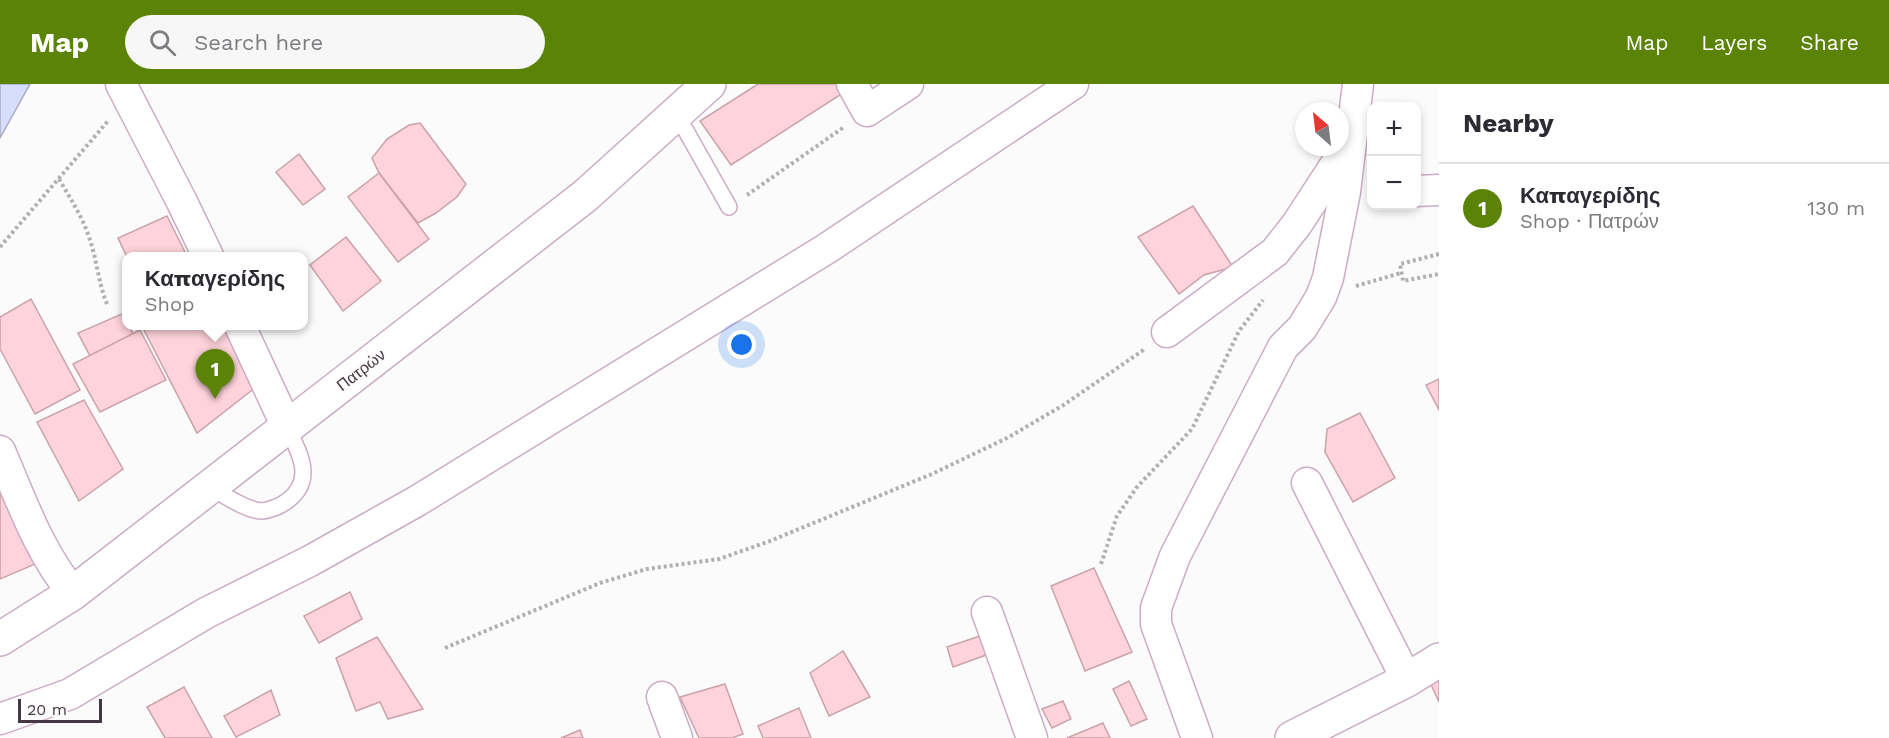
<!DOCTYPE html>
<html lang="en">
<head>
<meta charset="utf-8">
<style>
	:root { --surface:#fff; --page:#f7f7f7; --text:#2b2b33; --muted:#7c7c81; --line:#e1e1e2; --accent:#5b8308 }
	body { margin:0; font-family:"Work Sans",sans-serif; background:var(--page); color:var(--text) }
	.controls { position:absolute; right:18px; top:18px; display:grid; overflow:hidden; border-radius:12px; box-shadow:0 3px 9px #0003 }
	.controls button { width:54px; height:54px; display:grid; place-items:center; padding:0; border:0; border-bottom:2px solid var(--line); background:var(--surface); color:var(--text); font:30px sans-serif }
	.compass { position:absolute; left:1295px; top:18px; width:54px; height:54px; border-radius:50%; background:var(--surface); box-shadow:0 3px 9px #0003; rotate:332deg }
	.scale { position:absolute; left:18px; bottom:15px; width:84px; box-sizing:border-box; padding-left:6px; border:3px solid #463842; border-top:0; font-size:16px; line-height:21px; white-space:nowrap; color:#463842; -webkit-text-stroke:4px #fbfbfb; paint-order:stroke }
	.you { position:absolute; left:742px; top:261px; width:21px; height:21px; margin:-15px; border:4px solid #fff; border-radius:50%; background:#1a73e8; box-shadow:0 0 0 9px #1a73e833 }
	.badge { display:grid; place-items:center; width:39px; height:39px; border-radius:50%; background:var(--accent); color:#fff; font-size:20px; font-weight:700 }
	.pin { position:absolute; translate:-50% -50px; filter:drop-shadow(0 2px 3px #0008) }
	.pin::after { content:''; position:absolute; top:32px; width:21px; height:18px; background:inherit; clip-path:polygon(0 0,100% 0,50% 100%) }
	.popup { position:absolute; left:122px; top:168px; width:186px; height:78px; box-sizing:border-box; display:grid; place-content:center; border-radius:12px; background:var(--surface); filter:drop-shadow(0 2px 4px #0005); font-size:20px; white-space:nowrap; color:var(--muted) }
	.popup b { font-size:22px; color:var(--text) }
	.popup::after { content:''; position:absolute; left:50%; top:100%; margin-left:-12px; border:12px solid transparent; border-top-color:var(--surface) }
	.list { margin:0; padding:0; list-style:none }
	h2 { display:flex; justify-content:space-between; align-items:center; height:78px; margin:0; padding:0 24px; font-size:26px }
	h2 small { font-size:20px; font-weight:400; color:var(--muted) }
	.list li { display:grid; grid-template-columns:39px 1fr auto; gap:18px; align-items:center; box-sizing:border-box; height:90px; padding:0 24px; border-top:2px solid var(--line) }
	.list b { display:block; font-size:22px; white-space:nowrap }
	.list p { margin:0; font-size:20px; white-space:nowrap; color:var(--muted) }
	.list em { font-size:20px; font-style:normal; color:var(--muted) }
	.icon { flex:none; width:33px; height:33px; fill:none; stroke:currentColor; stroke-width:2; stroke-linecap:round; stroke-linejoin:round }
	.map { position:relative; flex:none; width:1439px; height:654px; overflow:hidden }
	header { display:flex; align-items:center; gap:36px; box-sizing:border-box; height:84px; padding:0 30px; background:var(--accent); color:#fff }
	header strong { font-size:28px }
	nav { display:flex; gap:33px; margin-inline-start:auto; font-size:21px }
	.search { width:420px; height:54px; background:var(--page); display:flex; align-items:center; gap:15px; box-sizing:border-box; padding:0 21px; border-radius:33px; color:var(--muted); font-size:22px }
	main { display:flex }
	aside { flex:1; background:var(--surface) }
	.map>svg:first-child { display:block }
	.water { fill:#d6defc; stroke:#abacc4; stroke-width:1.5 }
	.building { fill:#fed3db; stroke:#cba2a9; stroke-width:1.5 }
	.lines { fill:none; stroke-linecap:round; stroke-linejoin:round }
	.lane-casing { stroke:#ccacc4; stroke-width:18 }
	.street-casing { stroke:#ccacc4; stroke-width:33 }
	.secondary-casing { stroke:#ccacc4; stroke-width:36 }
	.primary-casing { stroke:#ccacc4; stroke-width:36 }
	.path { stroke:#b3aeb2; stroke-width:4; stroke-dasharray:3 3; stroke-linecap:butt }
	.lane { stroke:#fff; stroke-width:15 }
	.street { stroke:#fff; stroke-width:30 }
	.secondary { stroke:#fff; stroke-width:33 }
	.primary { stroke:#fff; stroke-width:33 }
	.labels { text-anchor:middle; dominant-baseline:central; stroke-width:4.5; stroke-linejoin:round; paint-order:stroke }
	.street-label { font-size:16px; fill:#463842; stroke:#fbfbfb }
</style>
</head>
<body>
<header>
<strong>Map</strong>
<div class="search"><svg class="icon" aria-label="search" viewBox="0 0 24 24"><circle cx="10" cy="10" r="6"/><path d="M15 15l6 6"/></svg>Search here</div>
<nav><a>Map</a><a>Layers</a><a>Share</a></nav>
</header>
<main>
<div class="map">
<svg width="1439" height="654" viewBox="0 0 1439 654">
	<rect width="100%" height="100%" fill="#fbfbfb"/>
	<polygon class="water" points="0,0 30,0 0,54"/>
	<g class="building">
		<polygon points="758,0 838,0 843,9 731,81 700,37"/>
		<polygon points="420,39 466,100 457,113 436,129 418,139 379,89 372,74 387,55 409,41"/>
		<polygon points="299,70 325,105 303,121 276,88"/>
		<polygon points="379,89 429,155 398,178 348,113"/>
		<polygon points="1193,122 1233,183 1204,191 1179,210 1138,153"/>
		<polygon points="167,132 187,172 127,173 118,154"/>
		<polygon points="346,153 381,197 343,227 310,181"/>
		<polygon points="31,215 80,306 35,330 0,265 0,233"/>
		<polygon points="124,229 127,242 129,242 133,250 90,272 78,249"/>
		<polygon points="153,242 233,242 260,300 197,349 144,246"/>
		<polygon points="140,246 166,296 100,328 73,280"/>
		<polygon points="1439,295 1439,326 1426,301"/>
		<polygon points="84,316 123,385 79,417 37,338"/>
		<polygon points="1360,329 1395,394 1353,418 1325,368 1327,345"/>
		<polygon points="0,405 40,478 0,495"/>
		<polygon points="1094,484 1132,568 1085,587 1051,502"/>
		<polygon points="350,508 362,535 319,559 304,532"/>
		<polygon points="980,552 989,570 953,583 947,563"/>
		<polygon points="377,553 423,625 388,635 380,618 356,627 336,574"/>
		<polygon points="843,567 870,613 829,632 810,589"/>
		<polygon points="1439,586 1439,618 1427,592"/>
		<polygon points="1129,597 1147,635 1131,642 1113,605"/>
		<polygon points="725,600 743,650 732,654 699,654 680,613"/>
		<polygon points="184,603 212,654 165,654 147,623"/>
		<polygon points="271,606 280,631 236,653 224,632"/>
		<polygon points="1063,617 1071,635 1052,644 1042,625"/>
		<polygon points="799,624 811,654 763,654 758,642"/>
		<polygon points="1103,639 1110,654 1067,654"/>
		<polygon points="580,646 583,654 561,654"/>
	</g>
	<g class="lines">
		<defs>
			<g id="lane">
				<polyline points="677,31 729,123"/>
				<path d="M211 404C224 411 247 427 262 427 270 426 281 422 287 417 316 396 299 368 287 343"/>
			</g>
			<g id="street">
				<polyline points="121,0 182,118 208,172"/>
				<polyline points="852,0 867,27 908,0"/>
				<polyline points="1416,107 1439,106"/>
				<polyline points="240,242 287,343"/>
				<polyline points="1167,248 1275,168 1297,140 1336,80 1349,70"/>
				<path d="M0 367C21 416 39 468 73 509"/>
				<polyline points="1307,399 1407,596"/>
				<polyline points="987,528 1032,654"/>
				<polyline points="662,613 677,654"/>
				<polyline points="0,635 70,610 206,529 310,477 417,417 826,165 1073,0"/>
				<polyline points="1197,654 1156,540 1156,524 1175,472 1283,263 1302,244 1321,213 1328,194 1345,108 1358,0"/>
			</g>
			<polyline id="secondary" points="1292,654 1407,596 1439,576"/>
			<polyline id="primary" points="0,555 73,509 585,112 709,0"/>
		</defs>
		<use href="#lane" class="lane-casing"/>
		<use href="#street" class="street-casing"/>
		<use href="#secondary" class="secondary-casing"/>
		<use href="#primary" class="primary-casing"/>
		<g class="path">
			<path d="M59 95C70 114 82 132 89 153 97 175 98 198 107 220"/>
			<polyline points="747,111 844,43"/>
			<polyline points="0,163 108,37"/>
			<polyline points="1439,170 1400,180 1403,197 1439,190"/>
			<polyline points="1356,202 1401,189"/>
			<polyline points="1101,480 1117,432 1137,403 1192,345 1239,247 1263,216"/>
			<polyline points="445,564 600,499 647,485 719,475 770,457 932,390 1007,354 1062,322 1145,265"/>
		</g>
		<use href="#lane" class="lane"/>
		<use href="#street" class="street"/>
		<use href="#secondary" class="secondary"/>
		<use href="#primary" class="primary"/>
	</g>
	<g class="labels">
		<g class="street-label">
			<text transform="translate(361 286) rotate(-38)">Πατρών</text>
		</g>
	</g>
</svg>
<div class="controls">
<button>+</button>
<button>−</button>
</div>
<svg class="compass" viewBox="-18 -18 36 36"><path d="M0-13l5 13h-10z" fill="#e53935"/><path d="M0 13l5-13h-10z" fill="#7c7c81"/></svg>
<div class="scale">20 m</div>
<div class="you"></div>
<div class="pin badge" style="left:215px;top:315px">1</div>
<div class="popup"><b>Καπαγερίδης</b>Shop</div>
</div>
<aside>
<h2>Nearby<small></small></h2>
<ul class="list">
<li><span class="badge">1</span><div><b>Καπαγερίδης</b><p>Shop · Πατρών</p></div><em>130 m</em></li>
</ul>
</aside>
</main>
</body>
</html>
